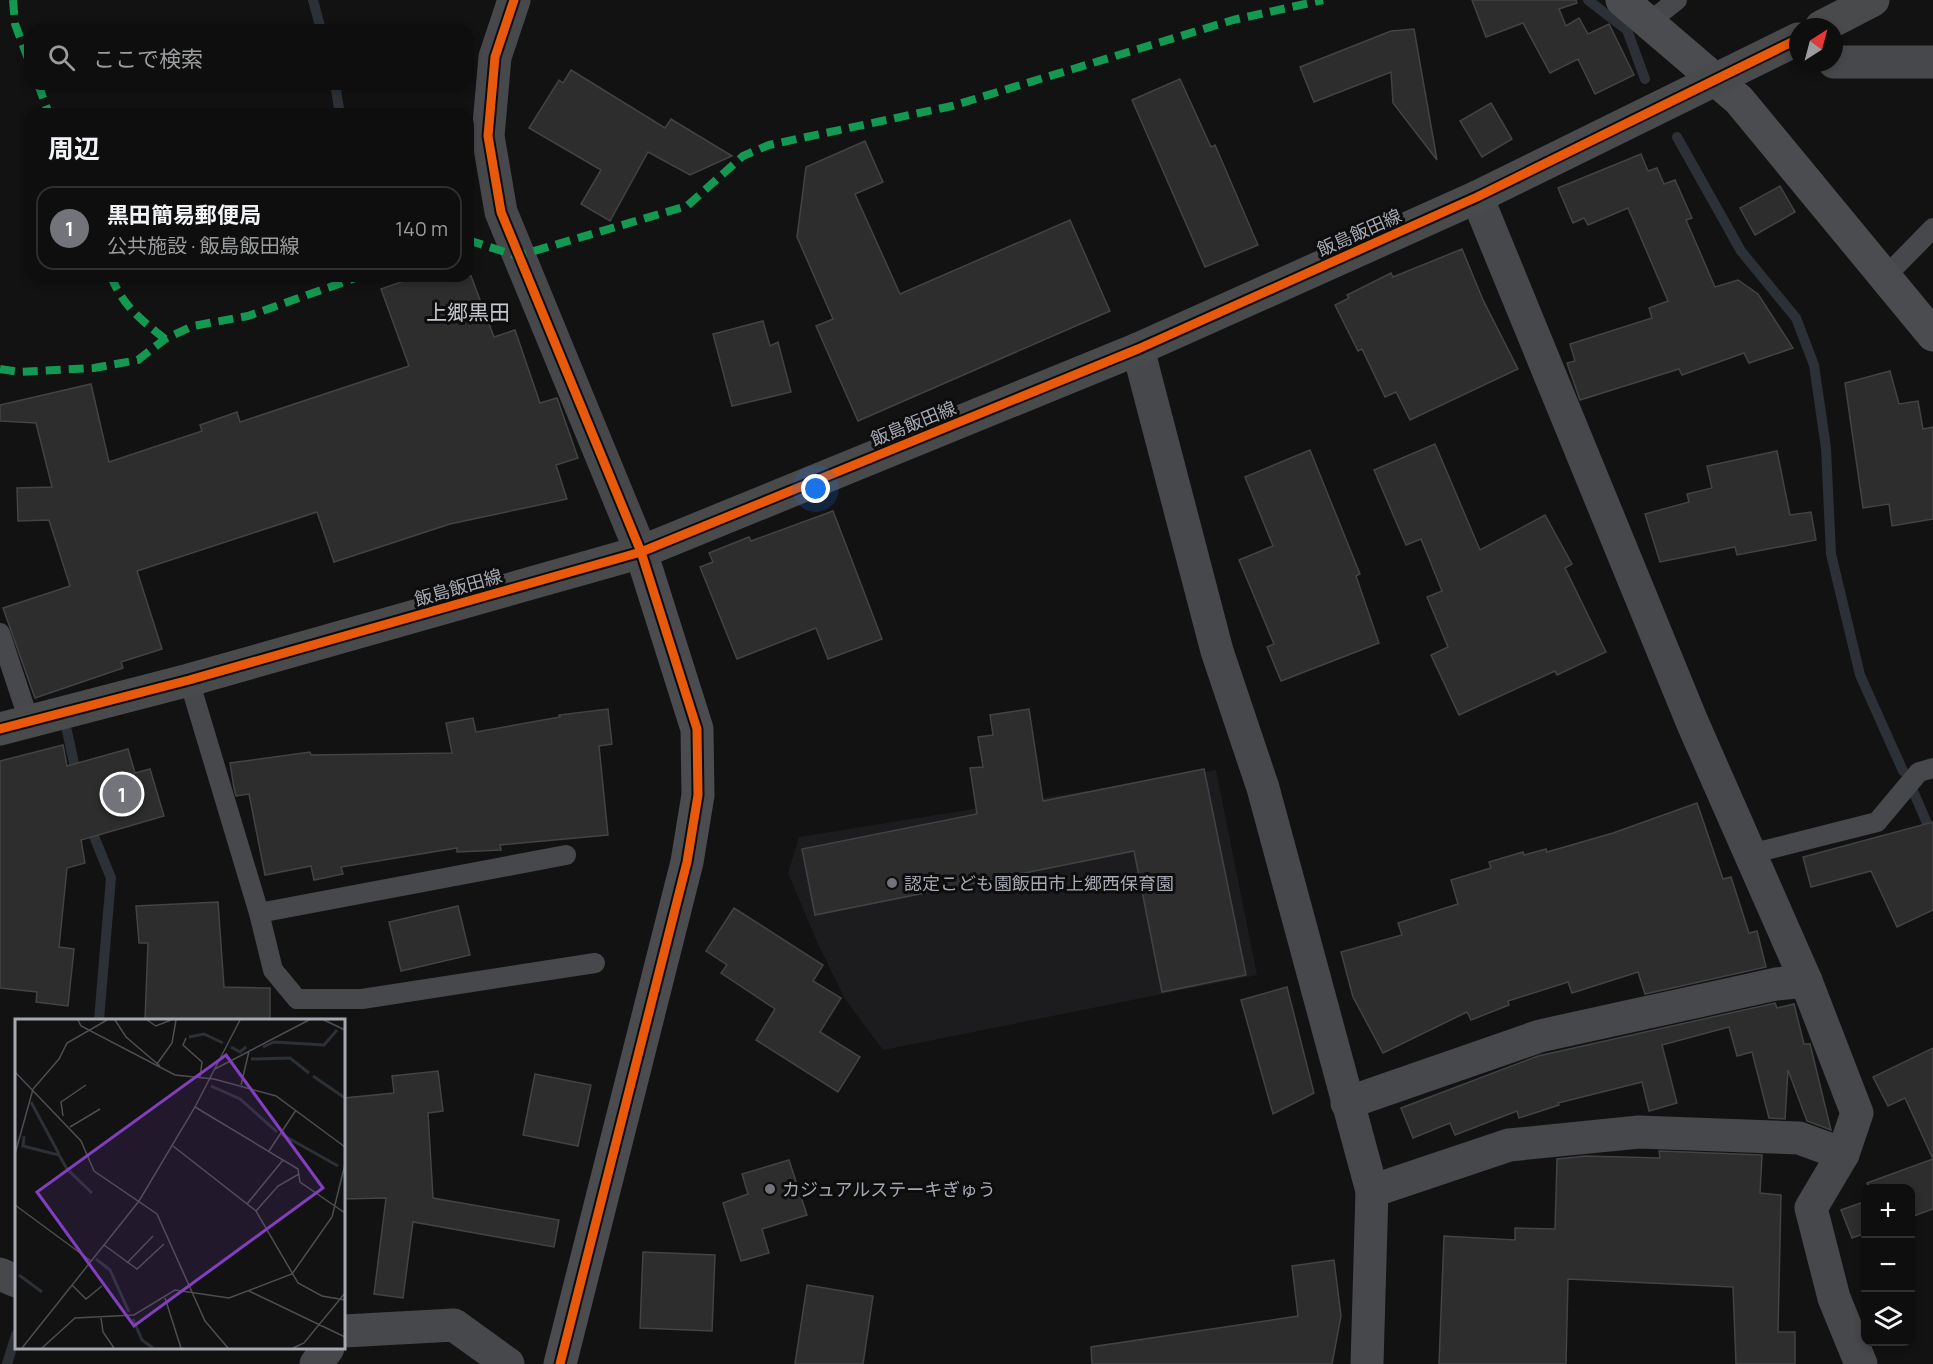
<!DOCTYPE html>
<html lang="ja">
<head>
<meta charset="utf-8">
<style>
	:root { --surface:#0e0e0e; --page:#1c1c1c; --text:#f1f3f6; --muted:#9b9c9e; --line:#2e2e2e; --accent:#72747a }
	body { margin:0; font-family:Manrope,"Noto Sans JP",sans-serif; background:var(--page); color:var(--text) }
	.controls { position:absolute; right:18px; bottom:18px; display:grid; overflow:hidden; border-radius:12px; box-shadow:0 3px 9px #0003 }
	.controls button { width:54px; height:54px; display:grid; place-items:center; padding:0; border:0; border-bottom:2px solid var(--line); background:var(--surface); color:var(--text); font:30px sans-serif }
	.compass { position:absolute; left:1789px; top:18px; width:54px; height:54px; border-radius:50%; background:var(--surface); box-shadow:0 3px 9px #0003; rotate:36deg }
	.you { position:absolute; left:816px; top:489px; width:21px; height:21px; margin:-15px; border:4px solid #fff; border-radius:50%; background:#1a73e8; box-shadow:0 0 0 9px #1a73e833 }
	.badge { display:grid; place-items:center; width:39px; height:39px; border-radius:50%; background:var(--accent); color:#fff; font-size:20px; font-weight:700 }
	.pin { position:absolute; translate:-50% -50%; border:3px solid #fff; box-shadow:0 2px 6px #0006 }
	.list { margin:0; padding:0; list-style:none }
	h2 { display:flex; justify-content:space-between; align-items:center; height:78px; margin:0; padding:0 24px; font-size:26px }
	h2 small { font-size:20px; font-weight:400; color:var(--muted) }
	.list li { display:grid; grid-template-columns:39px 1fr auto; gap:18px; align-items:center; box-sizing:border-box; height:84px; margin:0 12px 12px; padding:0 12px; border:2px solid var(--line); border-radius:18px }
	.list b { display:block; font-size:22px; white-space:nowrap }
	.list p { margin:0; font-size:20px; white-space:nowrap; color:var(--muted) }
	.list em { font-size:20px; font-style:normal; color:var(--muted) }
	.icon { flex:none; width:33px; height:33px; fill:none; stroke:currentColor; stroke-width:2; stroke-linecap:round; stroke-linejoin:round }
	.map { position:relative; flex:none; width:1933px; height:1364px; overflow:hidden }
	.search { position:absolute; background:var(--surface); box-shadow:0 3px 9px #0003; left:24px; top:24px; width:450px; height:66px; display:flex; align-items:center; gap:15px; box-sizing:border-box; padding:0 21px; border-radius:18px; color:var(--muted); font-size:22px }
	.panel { position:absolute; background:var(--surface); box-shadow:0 3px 9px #0003; left:24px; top:108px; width:450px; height:174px; border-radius:18px }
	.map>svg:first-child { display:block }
	.built { fill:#1c1c1e }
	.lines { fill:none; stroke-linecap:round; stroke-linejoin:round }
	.stream { stroke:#2b3136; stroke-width:10 }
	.building { fill:#2d2d2e; stroke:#424345; stroke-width:1.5 }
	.lane { stroke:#47484b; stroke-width:20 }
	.street { stroke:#47484b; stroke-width:33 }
	.secondary { stroke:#4b4c4f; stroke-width:33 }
	.primary { stroke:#494a4c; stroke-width:33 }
	.quiet { stroke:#139951; stroke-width:8; stroke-dasharray:15 8; stroke-linecap:butt }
	.cycleway-casing { stroke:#0d0d0e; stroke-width:13 }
	.cycleway { stroke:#e8590c; stroke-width:9 }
	.poi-dot { fill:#72747a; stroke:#0d0d0e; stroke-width:2 }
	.labels { text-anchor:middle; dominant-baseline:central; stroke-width:6; stroke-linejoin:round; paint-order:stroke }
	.street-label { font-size:18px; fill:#a5a9b2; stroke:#0d0d0e }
	.poi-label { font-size:18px; fill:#a5a9b2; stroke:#0d0d0e; text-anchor:start }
	.quarter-label { font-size:21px; fill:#c5c7ce; stroke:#0d0d0e }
	.inset-river { fill:none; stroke:#2b3136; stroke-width:3 }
	.inset-road { fill:none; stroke:#4d4e52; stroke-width:1.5 }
	.view { fill:#813fbd; fill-opacity:0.15; stroke:#813fbd; stroke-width:3 }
	.inset-edge { fill:none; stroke:#a5a9b2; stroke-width:3 }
</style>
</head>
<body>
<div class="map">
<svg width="1933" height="1364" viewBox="0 0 1933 1364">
	<rect width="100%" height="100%" fill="#121212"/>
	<polygon class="built" points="1216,770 1257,975 883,1050 845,999 818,944 788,873 799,837"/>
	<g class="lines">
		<g class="stream">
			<polyline points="313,0 321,30"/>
			<polyline points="1588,0 1627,30 1645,79"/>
			<polyline points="335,84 340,114"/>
			<polyline points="1677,137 1741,251 1796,318 1814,365 1826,448 1831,554 1860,675 1903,771"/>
			<polyline points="67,731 77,777"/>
			<polyline points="1914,793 1933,837"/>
			<polyline points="89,824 111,878 99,1020"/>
			<polyline points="7,1364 16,1335"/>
		</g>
	</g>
	<g class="building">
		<polygon points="1472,0 1576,0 1577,3 1559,9 1566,26 1579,18 1588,34 1609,24 1634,75 1595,94 1578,59 1550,73 1523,23 1486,37"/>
		<polygon points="1414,29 1437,160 1393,103 1391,72 1314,102 1300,67 1391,31"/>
		<polygon points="571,70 665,128 671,119 732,156 690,175 648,152 610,221 581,204 601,170 529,128 559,80 563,83"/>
		<polygon points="1180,79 1211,147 1215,145 1258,245 1205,267 1132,100"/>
		<polygon points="1491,103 1512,139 1482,157 1460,121"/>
		<polygon points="865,141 883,182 855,194 900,294 1070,220 1110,311 858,421 816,326 833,319 797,237 806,167"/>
		<polygon points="1641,154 1648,171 1657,168 1664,184 1675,180 1692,218 1686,220 1715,287 1738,280 1758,294 1793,348 1749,363 1744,353 1682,375 1679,369 1580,400 1567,363 1575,361 1570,344 1652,318 1649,308 1668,301 1628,208 1588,225 1584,218 1573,223 1558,188"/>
		<polygon points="1780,186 1795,212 1755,235 1740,208"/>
		<polygon points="1462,249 1483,300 1518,369 1410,420 1396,392 1385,397 1362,349 1358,351 1335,305 1349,298 1347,295 1391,273 1393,277"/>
		<polygon points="418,276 471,276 494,337 515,330 540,403 557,398 578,458 556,465 567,499 450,524 334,562 317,512 137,571 162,649 121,662 123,668 35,698 3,608 70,586 49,520 18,521 17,488 52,487 36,423 0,421 0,405 91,384 109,462 202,431 200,425 237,412 240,422 409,366 381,289"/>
		<polygon points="763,321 770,346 778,342 791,392 732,406 713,334"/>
		<polygon points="1890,371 1899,404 1918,401 1923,429 1933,427 1933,519 1892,526 1889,504 1863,508 1845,383"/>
		<polygon points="1435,444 1480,550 1545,515 1572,564 1565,568 1606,652 1557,675 1555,671 1459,715 1431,655 1448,647 1427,597 1442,591 1421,539 1406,545 1374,470"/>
		<polygon points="1310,450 1360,574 1356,576 1379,643 1281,681 1267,647 1274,644 1239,560 1273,546 1245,477"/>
		<polygon points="1777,451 1790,515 1811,512 1816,540 1737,555 1735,547 1660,562 1645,514 1689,502 1687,494 1712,488 1707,466"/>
		<polygon points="833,511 882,639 828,659 816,628 737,659 700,567 713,562 709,553 749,537 751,541"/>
		<polygon points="608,709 612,744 599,746 608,835 500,845 501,850 457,852 457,848 341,867 343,874 314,880 311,866 265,875 249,794 236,796 234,788 230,763 310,752 311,755 452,753 446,723 473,718 476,732 560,717 559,715"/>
		<polygon points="1029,709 1043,801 1204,769 1246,975 1162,992 1134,851 815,915 802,849 977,814 970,768 983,767 978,737 993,735 990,715"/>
		<polygon points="63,745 67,766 128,749 135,773 150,769 164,816 81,840 85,863 67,868 59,947 74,949 68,1006 36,1002 37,992 0,988 0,761"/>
		<polygon points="1697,803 1723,879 1731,877 1749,933 1757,931 1766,967 1645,994 1638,972 1572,993 1568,982 1508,1001 1509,1005 1471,1020 1467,1012 1383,1053 1353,997 1341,952 1402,935 1398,923 1458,904 1451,880 1491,868 1489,862 1523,852 1524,855 1546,849 1547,852 1613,833"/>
		<polygon points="1933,822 1933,910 1897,927 1871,871 1811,887 1803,857"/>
		<polygon points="218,902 224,987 270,988 270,1020 145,1020 148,943 139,943 136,906"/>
		<polygon points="458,906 470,955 401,971 389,922"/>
		<polygon points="734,908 823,965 813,981 841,998 820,1032 860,1057 838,1092 756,1040 775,1009 721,973 727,965 706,951"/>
		<polygon points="1287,987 1314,1093 1273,1114 1241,1000"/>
		<polygon points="1775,1003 1777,1008 1794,1004 1804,1044 1810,1044 1831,1130 1807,1121 1788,1070 1785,1119 1769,1118 1752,1052 1737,1056 1729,1027 1662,1045 1677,1103 1649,1111 1642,1082 1558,1103 1559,1105 1519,1118 1517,1111 1455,1135 1450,1123 1413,1138 1401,1108 1538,1056"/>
		<polygon points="1933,1048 1933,1209 1911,1217 1911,1188 1869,1188 1867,1183 1933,1159 1905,1098 1888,1106 1873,1077"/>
		<polygon points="438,1071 443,1111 428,1113 433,1198 559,1220 554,1247 413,1222 403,1298 374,1294 386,1198 344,1199 344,1098 394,1093 392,1076"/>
		<polygon points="535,1074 591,1085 578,1146 523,1135"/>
		<polygon points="1659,1151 1762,1155 1760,1193 1781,1195 1778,1332 1795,1332 1795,1364 1736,1364 1733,1287 1568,1279 1566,1364 1439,1364 1444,1236 1515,1240 1515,1228 1555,1229 1557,1159 1586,1156 1660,1158"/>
		<polygon points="789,1160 807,1215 762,1229 769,1253 741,1261 723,1203 748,1194 742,1174"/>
		<polygon points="1866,1201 1866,1233 1852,1238 1841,1210"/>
		<polygon points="643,1252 715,1255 712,1331 640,1328"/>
		<polygon points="1334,1260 1341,1316 1332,1364 1092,1364 1091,1347 1298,1316 1292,1266"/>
		<polygon points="807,1285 873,1296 863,1364 795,1364"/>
	</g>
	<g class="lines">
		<g class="lane">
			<polyline points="1648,23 1677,0"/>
			<polyline points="1886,276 1933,228"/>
			<polyline points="0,633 29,721"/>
			<polyline points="189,680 259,913 273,970 297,999 362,999 595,963"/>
			<polyline points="1750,854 1877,822 1919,772 1933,768"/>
			<polyline points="259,913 566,855"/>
		</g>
		<g class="street">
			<polyline points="514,0 495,57 488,136 501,212 641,552"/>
			<polyline points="1834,62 1933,62"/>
			<polyline points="1477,197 1693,724 1806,981 1857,1113 1843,1154 1811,1208 1834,1298 1861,1364"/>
			<polyline points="1138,349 1217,651 1263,788 1372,1191 1367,1364"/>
			<polyline points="1347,1103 1540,1036 1776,984 1806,981"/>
			<polyline points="1372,1191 1509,1145 1639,1132 1799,1138 1843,1154"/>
			<polyline points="0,1274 16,1281"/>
			<polyline points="344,1331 454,1325 508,1364"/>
			<polyline points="316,1364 328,1348"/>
		</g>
		<g class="secondary">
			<polyline points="1622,0 1739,100 1933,335"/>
			<polyline points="560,1364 687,862 698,795 697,729 641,552"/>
		</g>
		<g class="primary">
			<polyline points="1821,27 1873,0"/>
			<polyline points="0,729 189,680 641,552 1138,349 1477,197 1798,39"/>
		</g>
		<g class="quiet">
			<polyline points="13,0 15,24 30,64"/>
			<polyline points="38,84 49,114"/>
			<polyline points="468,240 517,256 687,206 743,156 769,145 952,106 1233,20 1323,0"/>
			<path d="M111 276C122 305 141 320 165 339"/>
			<polyline points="0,369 20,372 94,368 138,360 165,339 193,326 248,316 361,276"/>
		</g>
		<defs>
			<g id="cycleway">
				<polyline points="514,0 495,57 488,136 501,212 641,552 697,729 698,795 687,862 560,1364"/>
				<polyline points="0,729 189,680 641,552 1138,349 1477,197 1798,39"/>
			</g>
		</defs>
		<use href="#cycleway" class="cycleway-casing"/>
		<use href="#cycleway" class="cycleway"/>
	</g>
	<g class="poi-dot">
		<circle cx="892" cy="883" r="6"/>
		<circle cx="770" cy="1189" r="6"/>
	</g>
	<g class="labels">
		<g class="street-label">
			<text transform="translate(1359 232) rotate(-24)">飯島飯田線</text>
			<text transform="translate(913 423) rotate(-22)">飯島飯田線</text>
			<text transform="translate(458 587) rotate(-16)">飯島飯田線</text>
		</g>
		<g class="poi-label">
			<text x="904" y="883">認定こども園飯田市上郷西保育園</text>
			<text x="782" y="1189">カジュアルステーキぎゅう</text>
		</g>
		<g class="quarter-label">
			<text x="468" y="312">上郷黒田</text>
		</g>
	</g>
	<g transform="translate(15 1019)">
		<rect width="330" height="330" fill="#121212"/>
		<path class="inset-river" d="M174 18 189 15 208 24M216 28 225 33 231 28M248 28 259 23 309 26 322 11M236 40 275 39 294 54M298 57 330 79M196 67 225 80 262 113M16 83 44 135M266 115 323 147M9 117 8 127 44 136 52 150 77 174M81 240 95 251 114 293M4 256 27 273M118 300 127 321 138 329"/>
		<path class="inset-road" d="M63 1 66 7 160 56 199 60 261 77 330 128M100 1 111 18 145 47M132 1 141 7 156 1M309 1 330 11M171 19 168 26 187 43 185 58M142 45 157 24 161 1M200 50 294 1M0 53 66 122 79 152 142 195 190 302 213 329M226 66 234 32M180 88 283 150 285 163 330 194M48 97 46 83 71 66M55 108 85 90M158 127 241 192 283 264 307 277 330 281M254 132 281 91M0 135 18 70 44 40 52 24 92 1M232 185 268 141M0 186 76 242M241 192 263 167 284 155M89 226 122 250 149 225M112 244 138 217M57 266 71 280 87 267M234 272 330 318M150 279 166 329M86 299 88 313 99 329M7 329 124 182 180 88 225 1M27 329 60 299 119 296 160 271 214 279 277 255 317 198 330 145M278 329 289 324 330 274"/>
		<path class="view" d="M211 36 308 169 119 307 22 173Z"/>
		<rect width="330" height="330" class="inset-edge"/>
	</g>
</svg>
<div class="controls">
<button>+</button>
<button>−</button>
<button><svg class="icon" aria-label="layers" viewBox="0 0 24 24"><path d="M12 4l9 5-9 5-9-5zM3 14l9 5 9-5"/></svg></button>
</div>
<svg class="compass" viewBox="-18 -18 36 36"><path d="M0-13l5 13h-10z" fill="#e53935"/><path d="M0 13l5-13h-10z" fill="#9b9c9e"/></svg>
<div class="you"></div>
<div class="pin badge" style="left:122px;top:794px">1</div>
<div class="search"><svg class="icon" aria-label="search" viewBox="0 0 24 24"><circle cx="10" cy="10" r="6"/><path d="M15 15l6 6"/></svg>ここで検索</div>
<section class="panel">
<h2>周辺<small></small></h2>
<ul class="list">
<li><span class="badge">1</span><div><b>黒田簡易郵便局</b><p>公共施設 · 飯島飯田線</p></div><em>140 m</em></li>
</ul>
</section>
</div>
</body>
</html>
